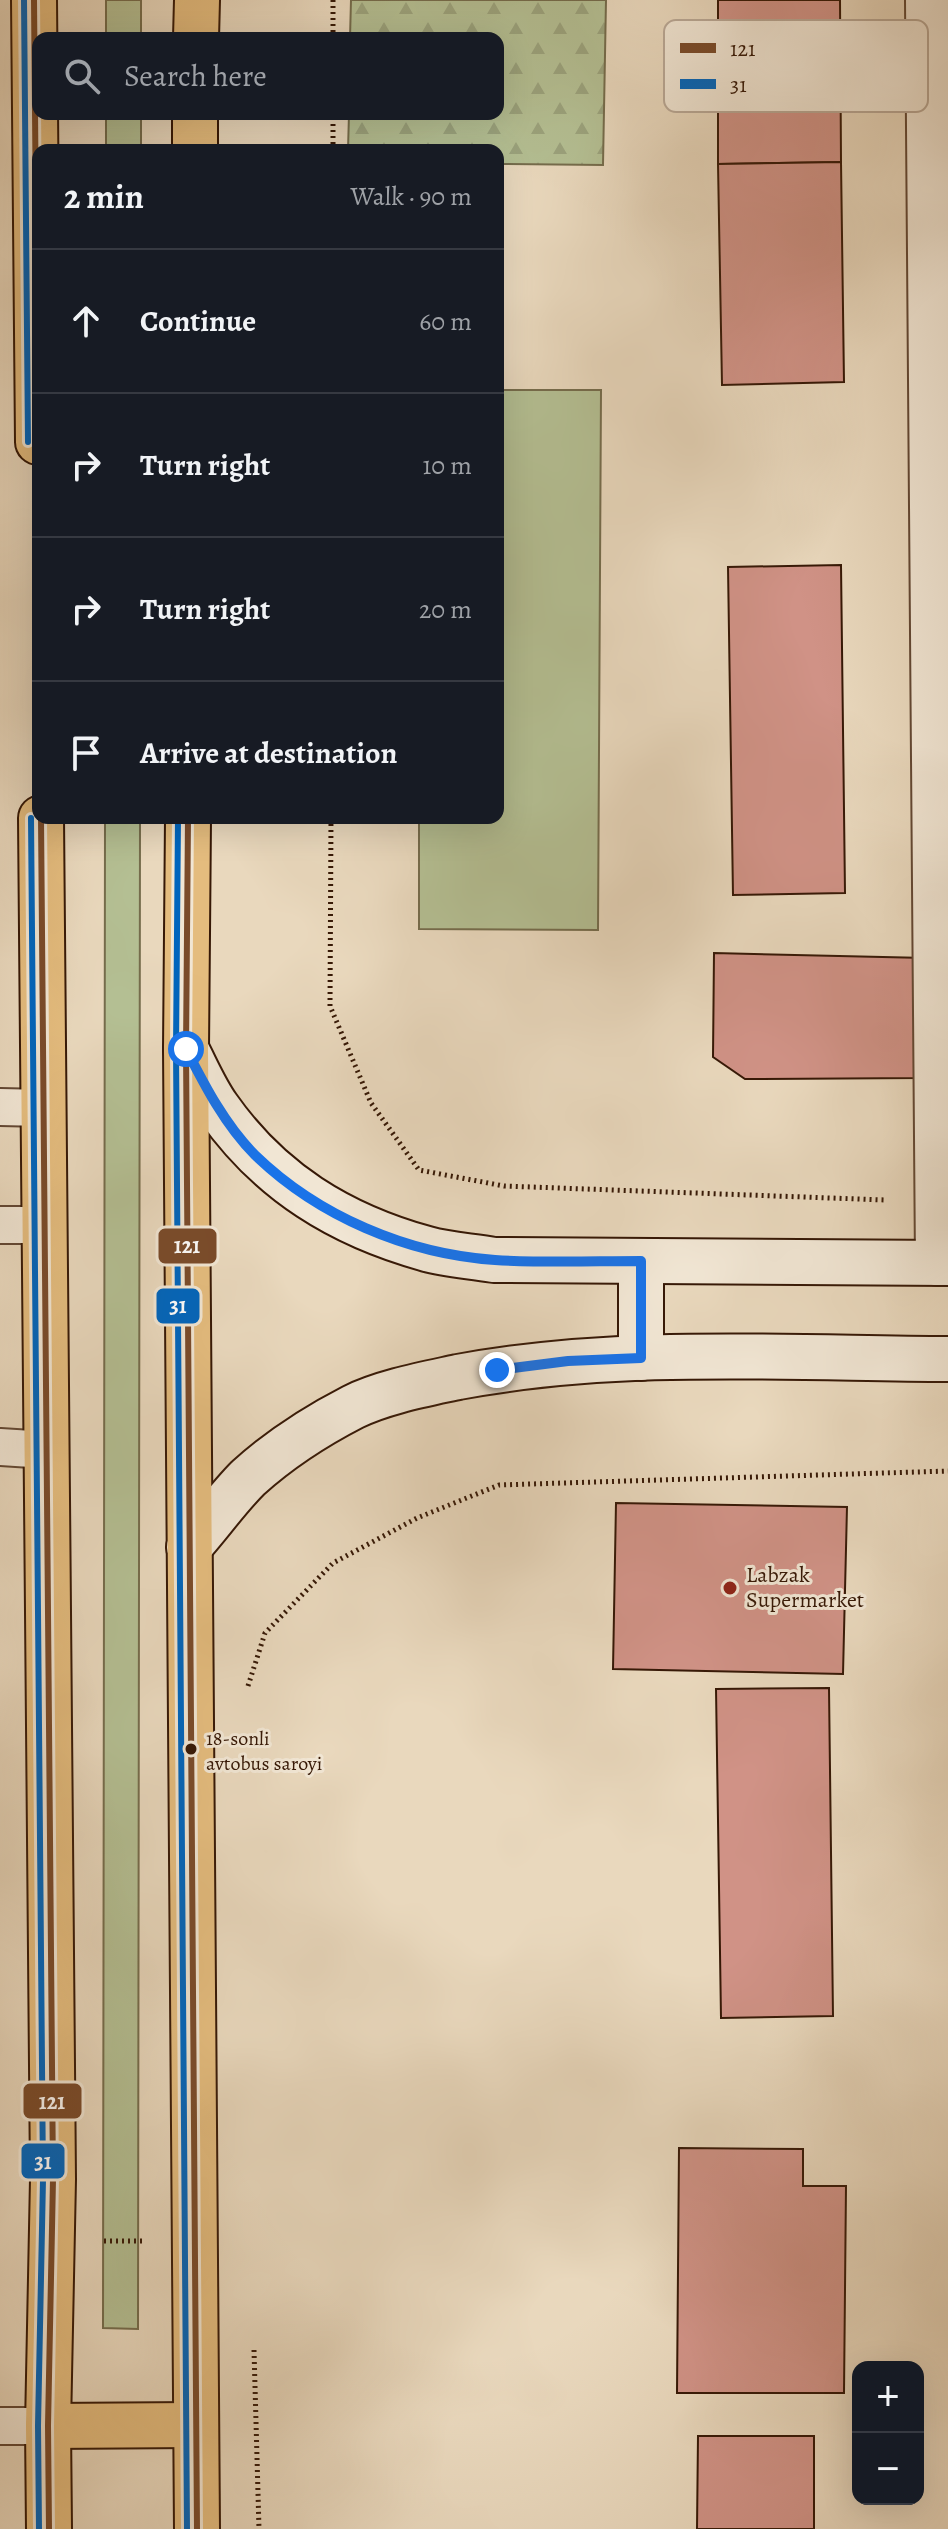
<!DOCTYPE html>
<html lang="en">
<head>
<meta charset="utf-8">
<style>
	:root { --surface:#171b24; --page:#242831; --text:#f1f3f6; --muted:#9ea1a6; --line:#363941 }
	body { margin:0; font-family:Alegreya,serif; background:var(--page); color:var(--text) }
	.controls { position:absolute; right:24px; bottom:24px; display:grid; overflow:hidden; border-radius:16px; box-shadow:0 8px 32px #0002 }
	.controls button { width:72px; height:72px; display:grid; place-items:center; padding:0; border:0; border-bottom:2px solid var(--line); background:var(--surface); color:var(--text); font:40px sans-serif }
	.stop { position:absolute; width:24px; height:24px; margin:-18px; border:6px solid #1a73e8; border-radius:50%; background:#fff }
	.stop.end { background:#1a73e8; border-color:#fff; box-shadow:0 2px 8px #0008 }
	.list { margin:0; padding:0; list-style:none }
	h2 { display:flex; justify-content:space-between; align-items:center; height:104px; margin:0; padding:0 32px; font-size:34px }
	h2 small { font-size:26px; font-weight:400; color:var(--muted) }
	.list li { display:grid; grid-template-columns:52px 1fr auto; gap:24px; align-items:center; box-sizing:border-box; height:144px; padding:0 32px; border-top:2px solid var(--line) }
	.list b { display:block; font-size:30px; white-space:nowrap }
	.list em { font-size:26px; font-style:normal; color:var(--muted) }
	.icon { flex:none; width:44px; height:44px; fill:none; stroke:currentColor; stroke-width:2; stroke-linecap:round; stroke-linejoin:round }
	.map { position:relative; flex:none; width:948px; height:2529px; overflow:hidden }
	.search { position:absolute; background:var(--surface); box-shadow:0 8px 32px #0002; left:32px; top:32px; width:472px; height:88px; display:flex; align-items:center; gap:20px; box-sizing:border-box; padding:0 28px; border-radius:16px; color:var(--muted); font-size:30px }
	.panel { position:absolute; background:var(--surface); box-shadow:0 8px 32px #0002; left:32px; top:144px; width:472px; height:680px; border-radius:16px }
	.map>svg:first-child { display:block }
	.green { fill:#b4bf93; stroke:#756c4c; stroke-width:2 }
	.forest { fill:url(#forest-firs); stroke:#756c4c; stroke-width:2 }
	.building { fill:#d09286; stroke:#361806; stroke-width:2 }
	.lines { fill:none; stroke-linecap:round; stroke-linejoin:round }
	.lane-casing { stroke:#634834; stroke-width:40 }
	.street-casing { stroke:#634834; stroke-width:48 }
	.secondary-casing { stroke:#361806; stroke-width:48 }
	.highway-casing { stroke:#361806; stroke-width:48 }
	.path { stroke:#361806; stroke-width:5; stroke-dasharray:2 4; stroke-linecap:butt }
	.lane { stroke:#f1e6d4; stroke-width:36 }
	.street { stroke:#f1e6d4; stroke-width:44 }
	.secondary { stroke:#f1e6d4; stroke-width:44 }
	.highway { stroke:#e4bc7e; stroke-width:44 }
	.bus-1-casing { stroke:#f1e6d4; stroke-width:12 }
	.bus-2-casing { stroke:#f1e6d4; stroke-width:12 }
	.bus-1 { stroke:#7a4b2a; stroke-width:6 }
	.bus-2 { stroke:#0065bd; stroke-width:6 }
	.route { stroke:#1a73e8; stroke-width:10 }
	.poi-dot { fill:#8f2418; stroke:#f1e6d4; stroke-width:3 }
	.bus-dot { fill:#361806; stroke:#f1e6d4; stroke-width:3 }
	.labels { text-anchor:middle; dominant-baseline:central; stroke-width:6; stroke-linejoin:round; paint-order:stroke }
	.bus-label { font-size:20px; fill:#361806; stroke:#f1e6d4; text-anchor:start }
	.poi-label { font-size:22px; fill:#361806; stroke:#f1e6d4; text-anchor:start }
	.key { fill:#f1e6d4; stroke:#b9a896; stroke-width:2 }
	.key-label { font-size:22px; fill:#361806 }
	.line-badge { stroke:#f1e6d4; stroke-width:3 }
	.badge-label { font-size:22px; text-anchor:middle; font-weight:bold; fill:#fff }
</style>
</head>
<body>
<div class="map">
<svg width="948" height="2529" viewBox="0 0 948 2529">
	<defs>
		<pattern id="forest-firs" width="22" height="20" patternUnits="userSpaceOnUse" patternTransform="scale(2)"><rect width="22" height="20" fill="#b4bf93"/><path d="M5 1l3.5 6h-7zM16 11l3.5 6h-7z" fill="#9ba37d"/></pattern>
	</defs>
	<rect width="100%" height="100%" fill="#e9d8bd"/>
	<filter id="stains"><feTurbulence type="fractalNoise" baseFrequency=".0025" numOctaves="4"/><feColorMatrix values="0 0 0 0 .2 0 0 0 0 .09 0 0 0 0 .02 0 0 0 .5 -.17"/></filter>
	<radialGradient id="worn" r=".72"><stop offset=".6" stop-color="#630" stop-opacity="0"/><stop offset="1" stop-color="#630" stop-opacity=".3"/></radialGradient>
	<g class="green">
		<rect x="106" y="0" width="35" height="38"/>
		<rect x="106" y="114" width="35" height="36"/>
		<polygon points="498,390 601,390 598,930 419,929 419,818 498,818"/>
		<polygon points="105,818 140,818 138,2329 103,2328"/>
	</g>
	<polygon class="forest" points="351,0 606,0 603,165 498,164 498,150 348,150 349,114 498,114 498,38 350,38"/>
	<g class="building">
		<polygon points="718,0 840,0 841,162 718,164"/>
		<polygon points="841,162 844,382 722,385 718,164"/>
		<polygon points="841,565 845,893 733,895 728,567"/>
		<polygon points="714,953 926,958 922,1078 745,1079 713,1057"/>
		<polygon points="616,1503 847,1507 843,1674 613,1669"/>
		<polygon points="829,1688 833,2016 721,2018 716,1689"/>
		<polygon points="679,2148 803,2149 803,2186 846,2186 844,2393 677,2393"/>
		<polygon points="698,2436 814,2436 814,2529 697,2529"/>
	</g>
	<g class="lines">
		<defs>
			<g id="lane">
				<polyline points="0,1107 44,1108"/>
				<polyline points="0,1225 45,1225"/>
				<polyline points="0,1447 47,1450"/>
				<polyline points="0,2426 48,2426"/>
			</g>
			<polyline id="street" points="928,0 938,1263"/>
			<g id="secondary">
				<path d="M186 1049C196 1068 205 1090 218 1108 270 1182 340 1225 427 1249 448 1255 472 1256 494 1260L948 1263"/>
				<polyline points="641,1358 641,1261"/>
				<path d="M189 1547C209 1525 227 1499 248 1478 279 1450 316 1426 353 1407 383 1392 426 1384 458 1377 619 1347 785 1358 948 1359"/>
			</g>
			<g id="highway">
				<polyline points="34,0 38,442"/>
				<polyline points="196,38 197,0"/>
				<polyline points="195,150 195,114"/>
				<polyline points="41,818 53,2179 48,2426 49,2529"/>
				<polyline points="188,818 186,1049 197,2529"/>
				<polyline points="48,2426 195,2425"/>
			</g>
		</defs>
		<use href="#lane" class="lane-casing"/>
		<use href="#street" class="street-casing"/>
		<use href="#secondary" class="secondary-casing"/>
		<use href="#highway" class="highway-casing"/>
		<g class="path">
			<polyline points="333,38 333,0"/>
			<polyline points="333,150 333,114"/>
			<polyline points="331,818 330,1006 371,1103 419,1170 504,1186 885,1200"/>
			<polyline points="248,1686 265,1633 333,1563 417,1518 499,1485 948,1471"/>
			<polyline points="104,2241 142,2241"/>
			<polyline points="254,2350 259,2529"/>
		</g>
		<use href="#lane" class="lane"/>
		<use href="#street" class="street"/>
		<use href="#secondary" class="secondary"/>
		<use href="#highway" class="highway"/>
		<defs>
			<g id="bus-1">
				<polyline points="34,0 38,442"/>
				<polyline points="41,818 53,2179 48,2426 49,2529"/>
				<polyline points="188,818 186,1049 197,2529"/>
			</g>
			<g id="bus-2">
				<polyline points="24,0 28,442"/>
				<polyline points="31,818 43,2179 38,2426 39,2529"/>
				<polyline points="178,818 176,1049 187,2529"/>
			</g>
		</defs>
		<use href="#bus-1" class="bus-1-casing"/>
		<use href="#bus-2" class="bus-2-casing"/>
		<use href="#bus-1" class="bus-1"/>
		<use href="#bus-2" class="bus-2"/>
	</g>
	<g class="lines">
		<path class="route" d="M186 1049C205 1086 225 1125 255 1155 318 1216 407 1254 495 1260 544 1263 593 1261 641 1261V1358L568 1361 497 1370"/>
	</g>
	<circle class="poi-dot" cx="730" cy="1588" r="8"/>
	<circle class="bus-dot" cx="191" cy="1749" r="7"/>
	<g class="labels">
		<g class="bus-label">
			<text x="206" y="1738">18-sonli<tspan x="206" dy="25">avtobus saroyi</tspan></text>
		</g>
		<g class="poi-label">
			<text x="746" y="1575">Labzak<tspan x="746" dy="25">Supermarket</tspan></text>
		</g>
	</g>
	<rect x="664" y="20" width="264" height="92" rx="12" class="key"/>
	<rect x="680" y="43" width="36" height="10" fill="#7a4b2a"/>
	<rect x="680" y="79" width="36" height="10" fill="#0065bd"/>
	<g class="key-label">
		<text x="730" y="56">121</text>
		<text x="730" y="92">31</text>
	</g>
	<g class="line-badge">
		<rect x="157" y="1227" width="61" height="38" rx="8" fill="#7a4b2a"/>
		<rect x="155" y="1287" width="46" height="38" rx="8" fill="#0065bd"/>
		<rect x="22" y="2082" width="61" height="38" rx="8" fill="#7a4b2a"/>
		<rect x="20" y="2142" width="46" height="38" rx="8" fill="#0065bd"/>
	</g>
	<g class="badge-label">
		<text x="187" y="1253">121</text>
		<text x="178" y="1313">31</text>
		<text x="52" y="2109">121</text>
		<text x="43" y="2169">31</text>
	</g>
	<rect width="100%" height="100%" filter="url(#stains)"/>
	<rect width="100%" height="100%" fill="url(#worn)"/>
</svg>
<div class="controls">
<button>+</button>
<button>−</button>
</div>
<div class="stop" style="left:186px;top:1049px"></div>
<div class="stop end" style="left:497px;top:1370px"></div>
<div class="search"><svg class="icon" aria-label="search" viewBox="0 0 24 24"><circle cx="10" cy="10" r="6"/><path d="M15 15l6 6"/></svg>Search here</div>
<section class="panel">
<h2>2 min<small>Walk · 90 m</small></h2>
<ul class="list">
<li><svg class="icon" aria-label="ahead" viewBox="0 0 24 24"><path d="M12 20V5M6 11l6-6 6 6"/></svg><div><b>Continue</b></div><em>60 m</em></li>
<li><svg class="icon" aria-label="right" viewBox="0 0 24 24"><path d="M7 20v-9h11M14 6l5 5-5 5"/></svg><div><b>Turn right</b></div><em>10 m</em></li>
<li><svg class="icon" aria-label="right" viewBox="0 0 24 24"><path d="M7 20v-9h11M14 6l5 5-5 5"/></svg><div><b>Turn right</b></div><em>20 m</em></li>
<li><svg class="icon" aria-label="arrive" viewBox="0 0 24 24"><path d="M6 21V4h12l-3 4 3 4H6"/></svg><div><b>Arrive at destination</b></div></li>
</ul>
</section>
</div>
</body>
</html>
